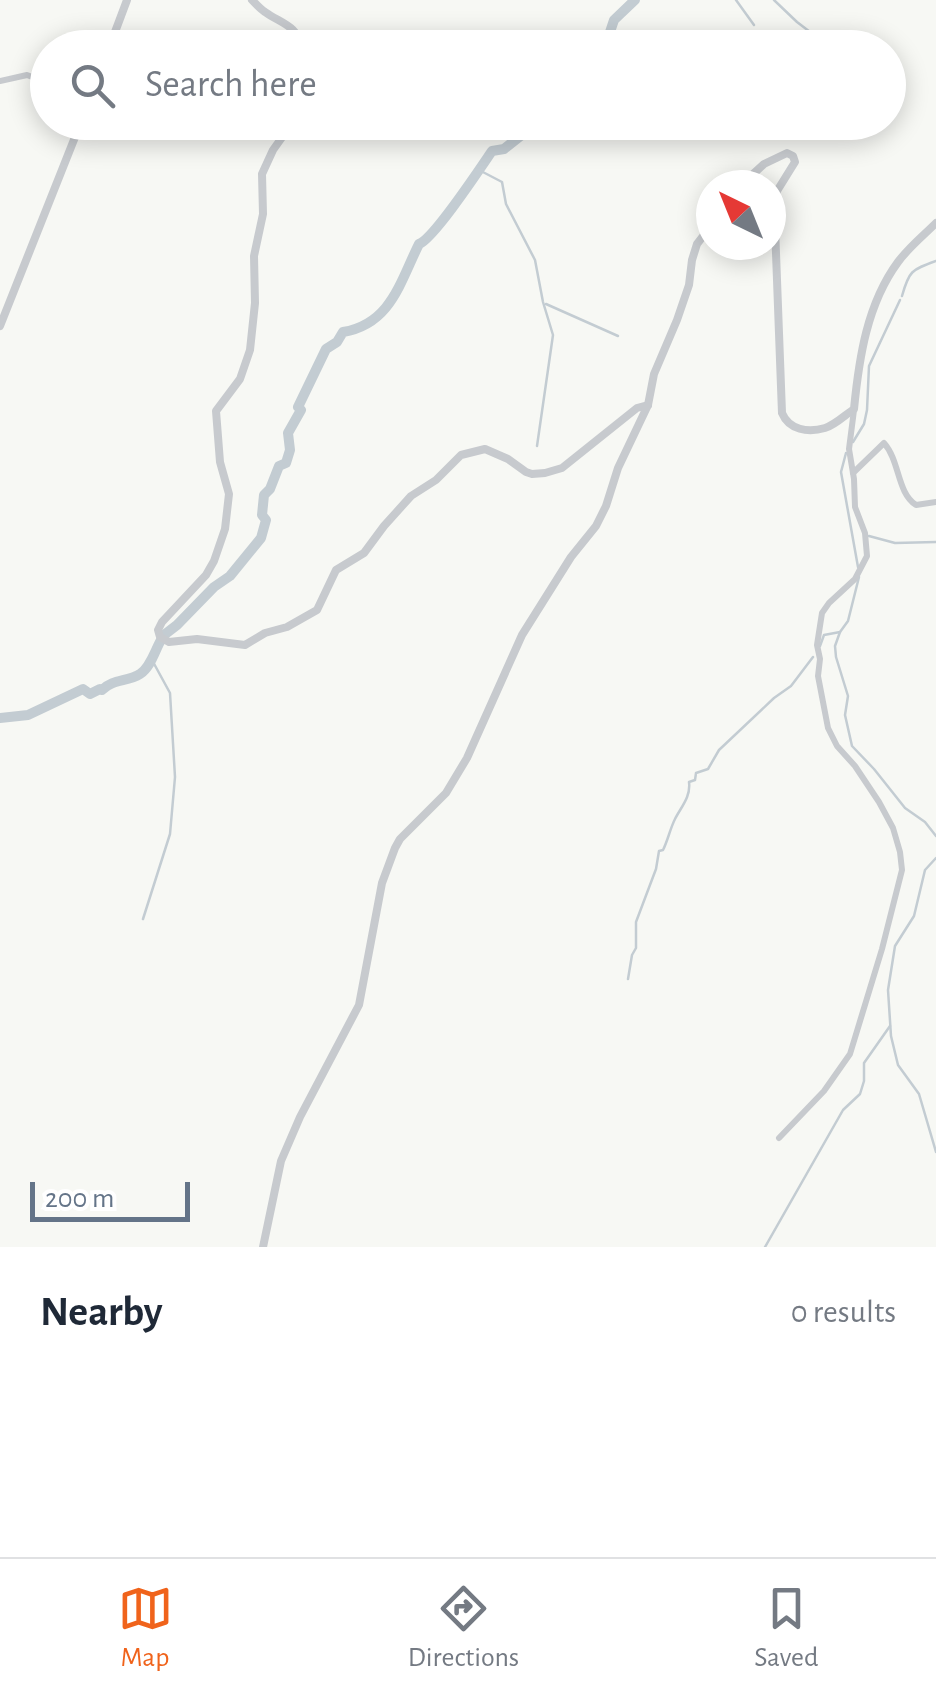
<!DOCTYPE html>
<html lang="en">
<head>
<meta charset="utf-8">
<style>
	:root { --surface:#fff; --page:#f2f2f3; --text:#1f2937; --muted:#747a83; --line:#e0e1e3; --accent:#f0631b }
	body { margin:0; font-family:"Alegreya Sans",sans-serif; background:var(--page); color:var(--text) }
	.compass { position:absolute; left:696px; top:170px; width:90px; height:90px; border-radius:50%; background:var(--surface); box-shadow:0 5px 25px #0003; rotate:317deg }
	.scale { position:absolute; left:30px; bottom:25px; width:160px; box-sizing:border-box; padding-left:10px; border:5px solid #647488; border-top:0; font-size:28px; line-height:35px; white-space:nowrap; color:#647488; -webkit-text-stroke:8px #fff; paint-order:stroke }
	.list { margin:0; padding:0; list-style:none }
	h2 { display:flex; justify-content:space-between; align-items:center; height:130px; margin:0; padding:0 40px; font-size:42px }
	h2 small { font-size:32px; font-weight:400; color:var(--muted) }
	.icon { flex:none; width:55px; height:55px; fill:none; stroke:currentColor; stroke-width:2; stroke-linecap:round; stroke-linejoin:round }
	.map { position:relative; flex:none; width:936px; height:1247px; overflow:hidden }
	.search { position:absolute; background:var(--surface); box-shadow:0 5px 25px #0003; left:30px; right:30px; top:30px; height:110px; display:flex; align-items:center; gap:25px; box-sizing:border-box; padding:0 35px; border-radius:55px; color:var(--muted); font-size:38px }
	.sheet { height:310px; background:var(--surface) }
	nav { display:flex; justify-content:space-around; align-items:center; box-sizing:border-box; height:140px; border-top:2px solid var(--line); background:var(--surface); font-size:28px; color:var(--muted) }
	nav a { display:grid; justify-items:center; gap:5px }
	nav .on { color:var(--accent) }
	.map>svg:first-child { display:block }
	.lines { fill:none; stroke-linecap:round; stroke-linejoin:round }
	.stream { stroke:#c3ccd2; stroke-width:2.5 }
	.river { stroke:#c3ccd2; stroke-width:10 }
	.minor { stroke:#c7cace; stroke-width:6 }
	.tertiary { stroke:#c7cace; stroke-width:8 }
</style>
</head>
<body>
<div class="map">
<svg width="936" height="1247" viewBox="0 0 936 1247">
	<rect width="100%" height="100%" fill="#f7f8f4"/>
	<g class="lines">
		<g class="stream">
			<polyline points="736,0 754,25"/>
			<polyline points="774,0 797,22 831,48"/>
			<polyline points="479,170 502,182 506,204 535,260 543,302 553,335 537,446"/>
			<path d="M902 296C909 271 911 270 936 261"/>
			<polyline points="546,304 618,336"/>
			<polyline points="853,442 864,424 867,410 869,366 900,300"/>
			<polyline points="846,453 841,472 858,567"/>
			<polyline points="869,536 895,543 936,542"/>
			<polyline points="840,632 835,646 836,657 848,696 845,715 852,746 874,769 905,808 925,822 936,836"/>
			<polyline points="820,646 824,635 840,632 848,621 859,577"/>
			<polyline points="936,858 925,870 914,916 895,946 888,990 891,1036 898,1065 919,1094 936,1152"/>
			<polyline points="143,919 170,834 175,777 170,693 152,660"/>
			<path d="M628 979 632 955 636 948V922L656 869 659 851 663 850C668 840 670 829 675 819 681 807 691 797 689 782L695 780 696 773 708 769 719 750 774 698 791 686 813 657"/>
			<polyline points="765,1247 843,1110 860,1094 864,1081 864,1063 890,1026"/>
		</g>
		<g class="river">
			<polyline points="601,48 609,35 614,20 635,0"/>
			<path d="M164 635 177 625 214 587 230 576 261 538 266 520 262 515 264 495 270 489 279 466 286 463 290 450 288 433 301 410 298 407 326 349 337 342 343 332C391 324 400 282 419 244 434 238 479 170 492 151L504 149 538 122"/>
			<path d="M0 718 28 715 83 689 90 694 100 689 102 690C113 679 127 682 140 674 151 667 155 650 161 640"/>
		</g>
		<g class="minor">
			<polyline points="0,81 27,75 48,83"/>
			<path d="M853 473 884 443C900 461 897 493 916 505L936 502"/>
			<polyline points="779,1138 824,1091 850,1054 882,949 902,870 900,852 893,828 879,802 855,766 837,746 828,728 818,676 820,659 817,645 822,613 829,603 855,579 867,556 865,533 855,507 854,479 849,449 854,410"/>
		</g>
		<g class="tertiary">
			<path d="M252 0C256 4 260 9 265 12 282 24 297 25 302 48"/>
			<polyline points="109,48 127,0"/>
			<polyline points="293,122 273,150 262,174 263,214 254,256 255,303 250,350 240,379 216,411 220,462 229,494 225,529 214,561 206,575 162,622 158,630 160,637 169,642 197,639 245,645 265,633 287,627 317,610 336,570 364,553 384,526 411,496 436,480 461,455 485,449 508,459 526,472 532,474 545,473 562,468 637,408 648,405"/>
			<path d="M741 185 764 164 787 153 793 156 795 162 777 191 774 200 782 413C789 430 808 433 825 428 835 425 845 415 854 409 859 358 867 304 898 262 909 247 923 236 936 223"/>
			<polyline points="0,326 81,122"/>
			<polyline points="263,1247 281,1161 300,1117 359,1005 382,883 395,848 400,839 446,793 467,758 522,635 571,557 596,526 606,506 618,468 648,405 654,374 677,320 689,285 692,260 697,244 711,226"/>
		</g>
	</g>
</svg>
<svg class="compass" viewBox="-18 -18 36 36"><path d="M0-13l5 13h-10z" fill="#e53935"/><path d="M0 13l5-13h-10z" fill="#747a83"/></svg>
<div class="scale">200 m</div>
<div class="search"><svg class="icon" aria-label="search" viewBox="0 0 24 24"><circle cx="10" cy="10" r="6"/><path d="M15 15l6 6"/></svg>Search here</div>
</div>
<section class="sheet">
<h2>Nearby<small>0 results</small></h2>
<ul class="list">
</ul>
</section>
<nav>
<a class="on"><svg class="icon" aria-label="map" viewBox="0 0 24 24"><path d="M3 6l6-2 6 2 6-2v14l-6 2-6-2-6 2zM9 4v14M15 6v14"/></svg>Map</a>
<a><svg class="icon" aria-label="directions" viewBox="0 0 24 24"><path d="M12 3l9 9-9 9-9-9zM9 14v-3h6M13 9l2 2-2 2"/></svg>Directions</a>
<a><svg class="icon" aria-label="saved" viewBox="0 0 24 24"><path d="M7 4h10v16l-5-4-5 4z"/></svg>Saved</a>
</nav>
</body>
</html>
